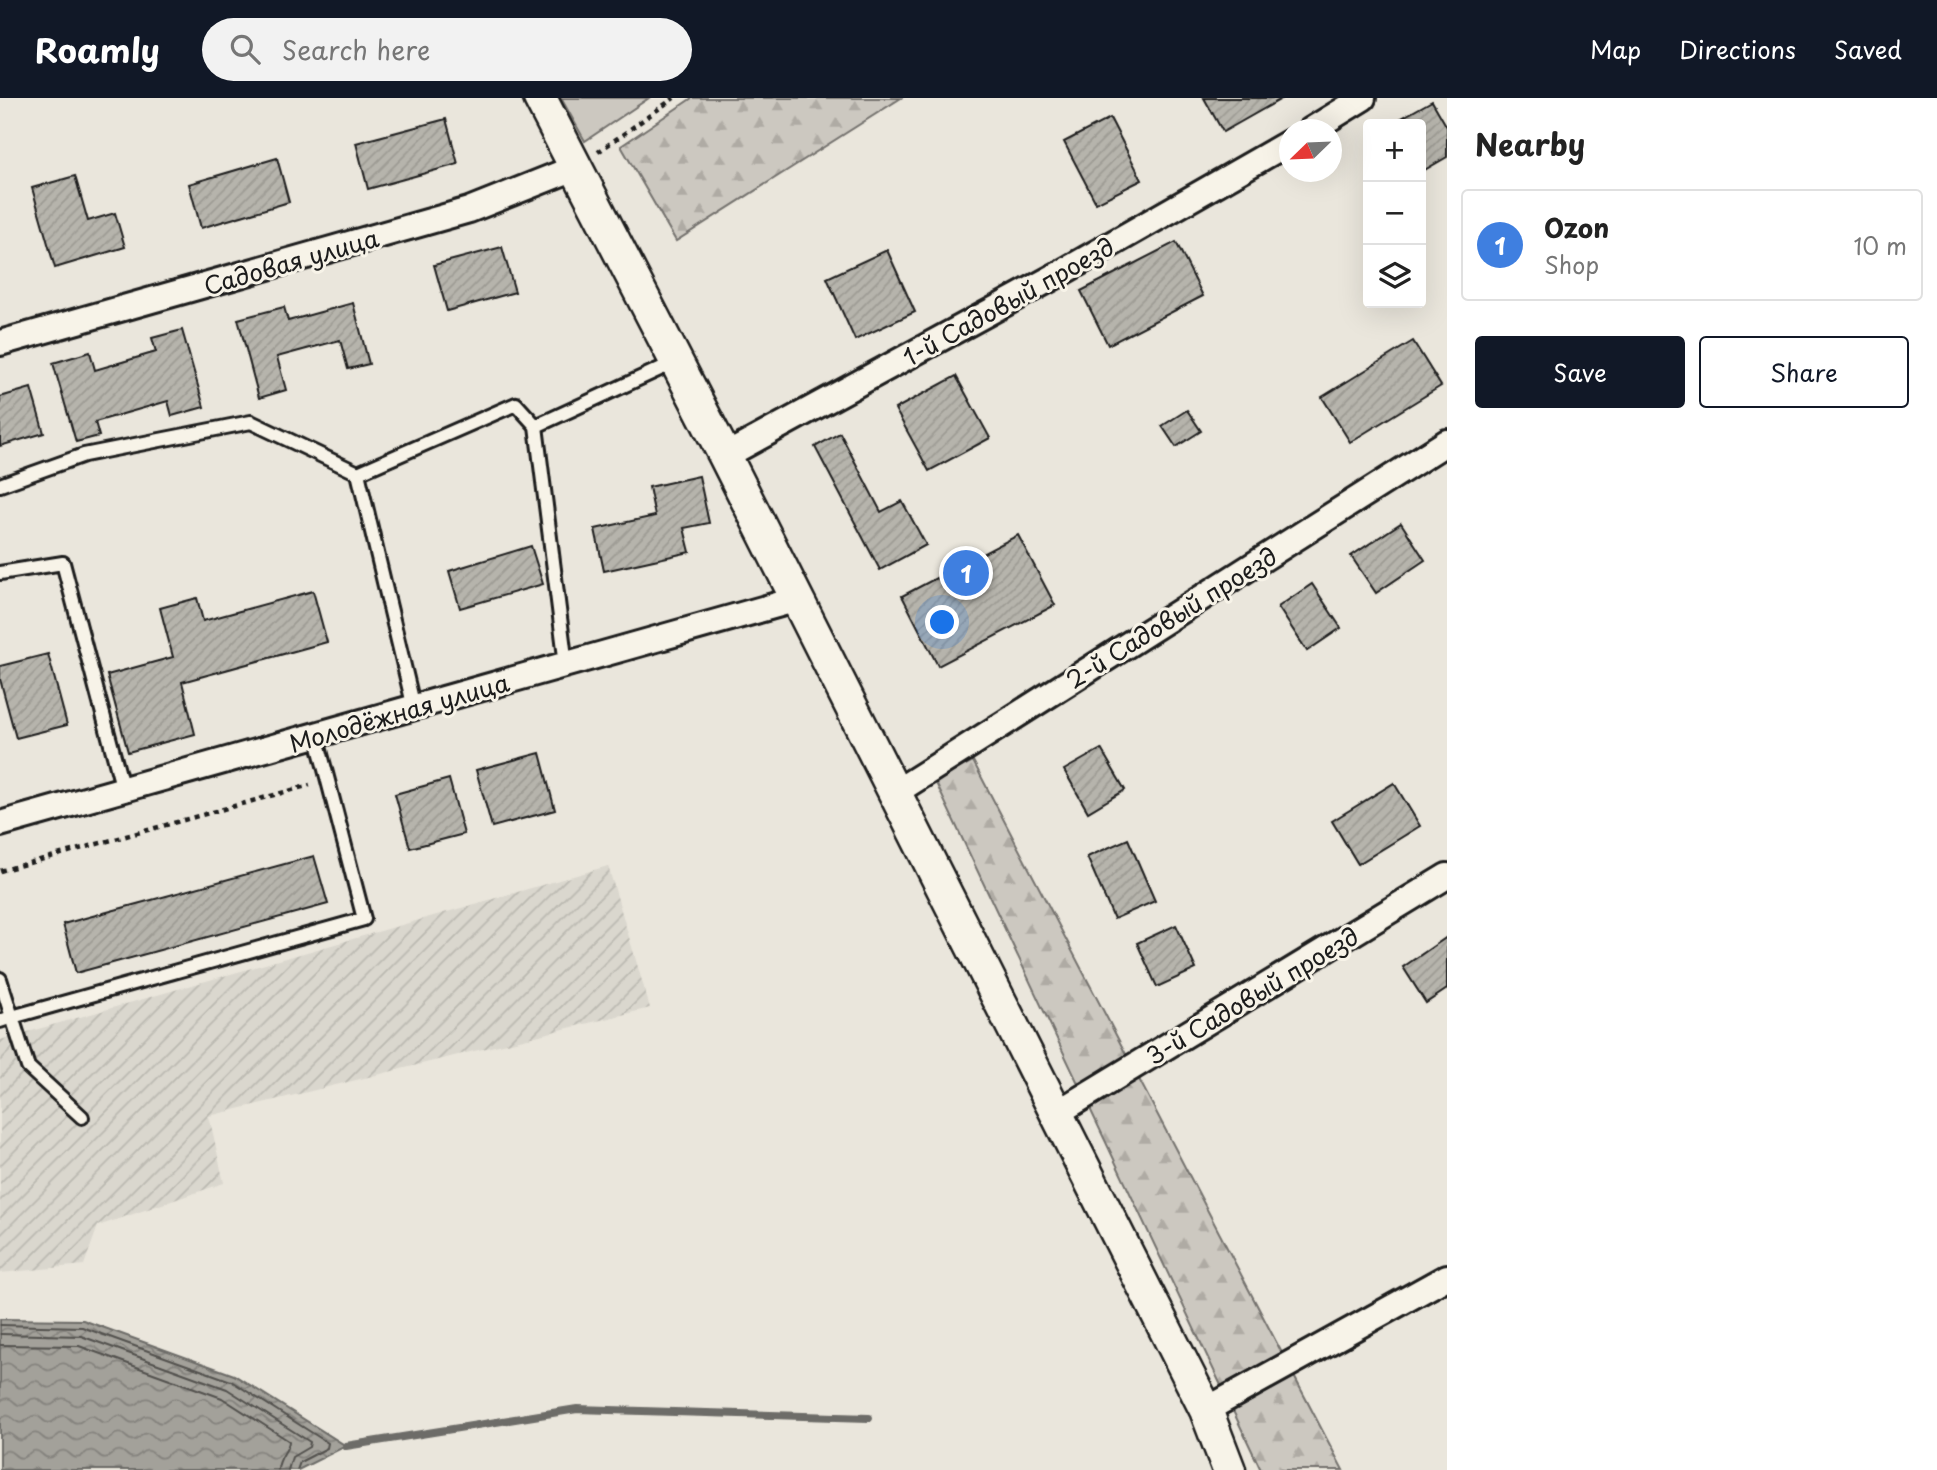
<!DOCTYPE html>
<html lang="en">
<head>
<meta charset="utf-8">
<style>
	:root { --surface:#fff; --page:#f2f2f2; --text:#222; --muted:#767676; --line:#e0e0e0; --accent:#111827 }
	body { margin:0; font-family:"Playpen Sans",sans-serif; background:var(--page); color:var(--text) }
	.controls { position:absolute; right:21px; top:21px; display:grid; overflow:hidden; border-radius:7px; box-shadow:0 7px 28px #0002 }
	.controls button { width:63px; height:63px; display:grid; place-items:center; padding:0; border:0; border-bottom:2px solid var(--line); background:var(--surface); color:var(--text); font:35px sans-serif }
	.compass { position:absolute; left:1279px; top:21px; width:63px; height:63px; border-radius:50%; background:var(--surface); box-shadow:0 7px 28px #0002; rotate:247deg }
	.you { position:absolute; left:943px; top:525px; width:24px; height:24px; margin:-18px; border:5px solid #fff; border-radius:50%; background:#1a73e8; box-shadow:0 0 0 10px #1a73e833 }
	.badge { display:grid; place-items:center; width:46px; height:46px; border-radius:50%; background:var(--accent); color:#fff; font-size:23px; font-weight:700 }
	.pin { position:absolute; translate:-50% -50%; border:4px solid #fff; box-shadow:0 2px 7px #0006 }
	.list { margin:0; padding:0; list-style:none }
	h2 { display:flex; justify-content:space-between; align-items:center; height:91px; margin:0; padding:0 28px; font-size:30px }
	h2 small { font-size:23px; font-weight:400; color:var(--muted) }
	.list li { display:grid; grid-template-columns:46px 1fr auto; gap:21px; align-items:center; box-sizing:border-box; height:112px; margin:0 14px 14px; padding:0 14px; border:2px solid var(--line); border-radius:7px }
	.list b { display:block; font-size:26px; white-space:nowrap }
	.list p { margin:0; font-size:23px; white-space:nowrap; color:var(--muted) }
	.list em { font-size:23px; font-style:normal; color:var(--muted) }
	.actions { display:flex; gap:14px; padding:21px 28px }
	.actions a { flex:1; padding:16px 0; border:2px solid var(--accent); border-radius:7px; text-align:center; font-size:24px; color:var(--accent) }
	.actions .main { background:var(--accent); color:#fff }
	.icon { flex:none; width:38px; height:38px; fill:none; stroke:currentColor; stroke-width:2; stroke-linecap:round; stroke-linejoin:round }
	.map { position:relative; flex:none; width:1447px; height:1372px; overflow:hidden }
	header { display:flex; align-items:center; gap:42px; box-sizing:border-box; height:98px; padding:0 35px; background:var(--accent); color:#fff }
	header strong { font-size:33px }
	nav { display:flex; gap:38px; margin-inline-start:auto; font-size:24px }
	.search { width:490px; height:63px; background:var(--page); display:flex; align-items:center; gap:18px; box-sizing:border-box; padding:0 24px; border-radius:38px; color:var(--muted); font-size:26px }
	main { display:flex }
	aside { flex:1; background:var(--surface) }
	.map>svg:first-child { display:block }
	.industrial { fill:url(#industrial-furrows) }
	.green { fill:#ccc8c0; stroke:#74726e; stroke-width:2 }
	.forest { fill:url(#forest-firs); stroke:#74726e; stroke-width:2 }
	.water { fill:url(#water-waves); stroke:#6d6c68; stroke-width:2 }
	.lines { fill:none; stroke-linecap:round; stroke-linejoin:round }
	.shore { stroke:#52514e; stroke-width:2 }
	.stream { stroke:#6d6c68; stroke-width:8 }
	.building { fill:url(#building-hatch); stroke:#1c1c1c; stroke-width:2 }
	.service-casing { stroke:#1c1c1c; stroke-width:18 }
	.minor-casing { stroke:#1c1c1c; stroke-width:30 }
	.tertiary-casing { stroke:#1c1c1c; stroke-width:37 }
	.path { stroke:#1c1c1c; stroke-width:4.5; stroke-dasharray:5 5; stroke-linecap:butt }
	.service { stroke:#f7f3e8; stroke-width:12 }
	.minor { stroke:#f7f3e8; stroke-width:24 }
	.tertiary { stroke:#f7f3e8; stroke-width:32 }
	.labels { text-anchor:middle; dominant-baseline:central; stroke-width:6; stroke-linejoin:round; paint-order:stroke }
	.street-label { font-size:24px; fill:#1c1c1c; stroke:#f7f3e8 }
</style>
</head>
<body>
<header>
<strong>Roamly</strong>
<div class="search"><svg class="icon" aria-label="search" viewBox="0 0 24 24"><circle cx="10" cy="10" r="6"/><path d="M15 15l6 6"/></svg>Search here</div>
<nav><a>Map</a><a>Directions</a><a>Saved</a></nav>
</header>
<main>
<div class="map">
<svg width="1447" height="1372" viewBox="0 0 1447 1372">
	<defs>
		<pattern id="industrial-furrows" width="10" height="10" patternUnits="userSpaceOnUse" patternTransform="scale(1.75)"><rect width="10" height="10" fill="#dad7ce"/><path d="M-1 1l2-2M0 10L10 0M9 11l2-2" fill="none" stroke="#bab8b0"/></pattern>
		<pattern id="forest-firs" width="22" height="20" patternUnits="userSpaceOnUse" patternTransform="scale(1.75)"><rect width="22" height="20" fill="#ccc8c0"/><path d="M5 1l3.5 6h-7zM16 11l3.5 6h-7z" fill="#afaba4"/></pattern>
		<pattern id="water-waves" width="16" height="10" patternUnits="userSpaceOnUse" patternTransform="scale(1.75)"><rect width="16" height="10" fill="#a3a19a"/><path d="M0 5q4-4 8 0t8 0" fill="none" stroke="#84827d"/></pattern>
		<pattern id="building-hatch" width="6" height="6" patternUnits="userSpaceOnUse" patternTransform="scale(1.75)"><rect width="6" height="6" fill="#b6b4ac"/><path d="M-1 1l2-2M0 6l6-6M5 7l2-2" fill="none" stroke="#9c9a93"/></pattern>
	</defs>
	<rect width="100%" height="100%" fill="#eae6dc"/>
	<filter id="ink" filterUnits="userSpaceOnUse"><feTurbulence type="fractalNoise" baseFrequency=".0143" numOctaves="2"/><feDisplacementMap in="SourceGraphic" scale="14" xChannelSelector="R" yChannelSelector="G"/><feConvolveMatrix kernelMatrix="1 2 1 2 8 2 1 2 1" color-interpolation-filters="sRGB"/></filter>
	<g filter="url(#ink)">
		<polygon class="industrial" points="608,768 650,910 209,1018 224,1085 98,1128 84,1167 0,1175 0,942"/>
		<polygon class="green" points="561,0 649,0 585,43"/>
		<g class="forest">
			<polygon points="692,0 901,0 676,143 621,48"/>
			<polygon points="973,663 1343,1372 1261,1372 935,683"/>
		</g>
		<polygon class="water" points="0,1221 83,1222 234,1277 346,1348 298,1372 0,1372"/>
		<g class="lines">
			<g class="shore">
				<polyline points="0,1227 82,1229 231,1283 328,1345 327,1350 300,1364 297,1372"/>
				<polyline points="0,1236 81,1238 227,1291 310,1344 309,1349 292,1359 288,1372"/>
				<path d="M0 1247 79 1248 222 1300 289 1343C289 1352 278 1359 278 1372"/>
			</g>
			<polyline class="stream" points="346,1348 577,1311 869,1320"/>
		</g>
		<g class="building">
			<polygon points="1204,0 1283,0 1223,34"/>
			<polygon points="1432,3 1447,29 1447,59 1421,74 1421,26 1391,26"/>
			<polygon points="1110,20 1142,82 1096,105 1064,44"/>
			<polygon points="446,21 458,66 368,91 356,45"/>
			<polygon points="277,60 289,104 201,130 189,86"/>
			<polygon points="75,78 88,123 115,115 125,149 55,170 32,90"/>
			<polygon points="1176,144 1203,198 1108,247 1081,193"/>
			<polygon points="502,149 515,194 447,213 434,167"/>
			<polygon points="887,152 915,214 855,242 827,180"/>
			<polygon points="353,205 369,266 348,271 340,242 277,259 286,292 259,300 238,221 284,209 288,223"/>
			<polygon points="182,232 204,309 172,318 168,303 95,324 99,338 76,344 53,265 90,254 95,272 156,254 152,240"/>
			<polygon points="1413,243 1441,288 1350,344 1322,299"/>
			<polygon points="956,278 990,340 929,373 895,311"/>
			<polygon points="31,290 44,335 0,348 0,299"/>
			<polygon points="1187,312 1201,333 1176,349 1162,328"/>
			<polygon points="840,335 881,414 902,403 926,447 880,472 815,349"/>
			<polygon points="699,378 709,425 684,430 690,454 604,473 595,431 655,418 649,389"/>
			<polygon points="1401,425 1425,462 1376,495 1351,458"/>
			<polygon points="1018,437 1055,507 938,568 902,498"/>
			<polygon points="531,448 543,486 460,510 449,473"/>
			<polygon points="1312,486 1341,530 1307,553 1278,509"/>
			<polygon points="313,493 327,544 182,584 195,636 128,654 107,577 173,559 160,510 197,500 203,523"/>
			<polygon points="48,556 67,627 16,640 0,581 0,568"/>
			<polygon points="1101,651 1125,692 1088,714 1064,672"/>
			<polygon points="540,655 555,712 492,729 476,672"/>
			<polygon points="449,681 464,736 410,750 395,696"/>
			<polygon points="1394,685 1420,728 1358,766 1332,723"/>
			<polygon points="1128,741 1155,803 1114,821 1087,759"/>
			<polygon points="314,758 328,806 76,875 63,826"/>
			<polygon points="1176,827 1196,871 1157,889 1137,845"/>
			<polygon points="1447,839 1447,891 1426,905 1403,869"/>
		</g>
		<g class="lines">
			<defs>
				<g id="service">
					<polyline points="536,328 675,264"/>
					<polyline points="358,375 516,306 536,328 566,567"/>
					<polyline points="0,387 84,357 251,324 358,375 414,610"/>
					<polyline points="0,475 63,465 123,692"/>
					<polyline points="0,881 12,919 364,821 316,637"/>
					<polyline points="0,923 12,919 28,969 82,1019"/>
				</g>
				<g id="minor">
					<polyline points="1311,32 1363,0"/>
					<polyline points="0,245 469,112 577,69"/>
					<polyline points="725,358 1061,175 1290,44"/>
					<polyline points="896,694 1447,344"/>
					<polyline points="0,726 798,501"/>
					<polyline points="1057,1015 1447,778"/>
					<polyline points="1206,1312 1447,1179"/>
				</g>
				<polyline id="tertiary" points="540,0 725,358 1206,1312 1229,1372"/>
			</defs>
			<use href="#service" class="service-casing"/>
			<use href="#minor" class="minor-casing"/>
			<use href="#tertiary" class="tertiary-casing"/>
			<g class="path">
				<polyline points="598,54 674,0"/>
				<polyline points="0,773 310,687"/>
			</g>
			<use href="#service" class="service"/>
			<use href="#minor" class="minor"/>
			<use href="#tertiary" class="tertiary"/>
		</g>
	</g>
	<g class="labels">
		<g class="street-label">
			<text transform="translate(291 163) rotate(-16)">Садовая улица</text>
			<text transform="translate(1008 203) rotate(-29)">1-й Садовый проезд</text>
			<text transform="translate(1171 519) rotate(-32)">2-й Садовый проезд</text>
			<text transform="translate(399 614) rotate(-16)">Молодёжная улица</text>
			<text transform="translate(1252 897) rotate(-31)">3-й Садовый проезд</text>
		</g>
	</g>
</svg>
<div class="controls">
<button>+</button>
<button>−</button>
<button><svg class="icon" aria-label="layers" viewBox="0 0 24 24"><path d="M12 4l9 5-9 5-9-5zM3 14l9 5 9-5"/></svg></button>
</div>
<svg class="compass" viewBox="-18 -18 36 36"><path d="M0-13l5 13h-10z" fill="#e53935"/><path d="M0 13l5-13h-10z" fill="#767676"/></svg>
<div class="you"></div>
<div class="pin badge" style="left:966px;top:475px;background:#3f7fe0">1</div>
</div>
<aside>
<h2>Nearby<small></small></h2>
<ul class="list">
<li><span class="badge" style="background:#3f7fe0">1</span><div><b>Ozon</b><p>Shop</p></div><em>10 m</em></li>
</ul>
<div class="actions"><a class="main">Save</a><a>Share</a></div>
</aside>
</main>
</body>
</html>
